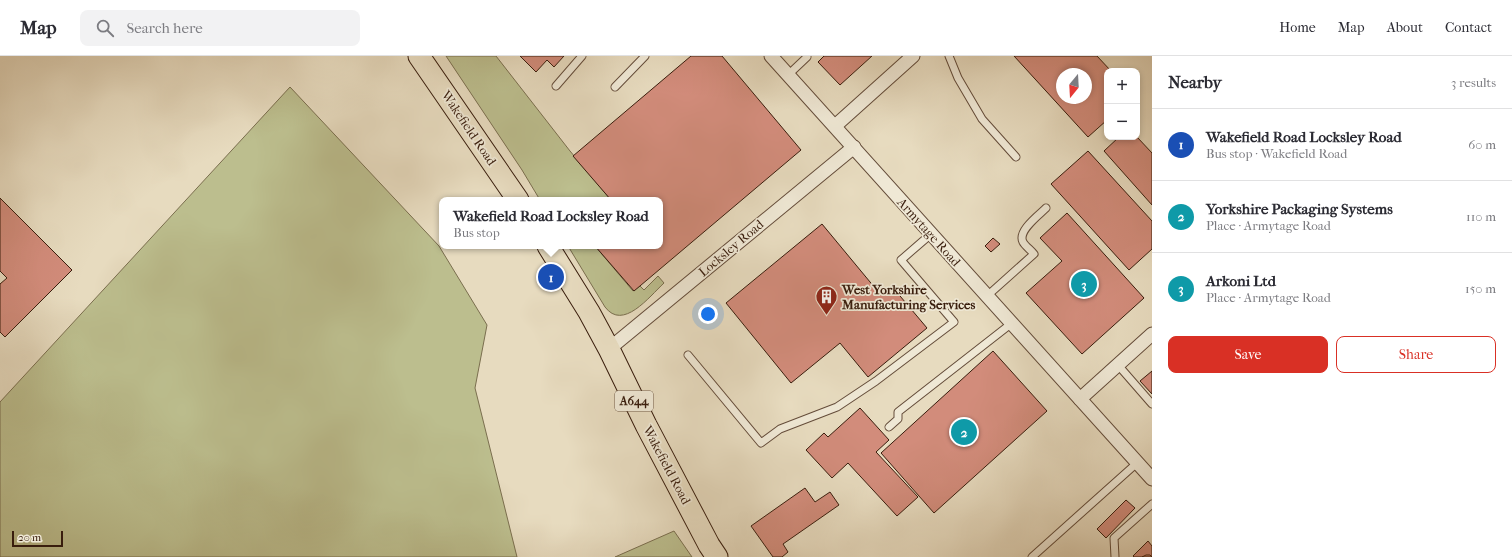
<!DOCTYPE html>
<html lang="en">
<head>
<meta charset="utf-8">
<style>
	:root { --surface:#fff; --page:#f2f2f3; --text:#2b2b33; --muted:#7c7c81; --line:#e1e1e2; --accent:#d93025 }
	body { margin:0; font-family:"IM FELL French Canon",serif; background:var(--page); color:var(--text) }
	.controls { position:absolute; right:12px; top:12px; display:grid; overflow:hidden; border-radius:8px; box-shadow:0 2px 6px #0003 }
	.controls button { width:36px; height:36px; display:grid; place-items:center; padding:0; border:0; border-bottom:1px solid var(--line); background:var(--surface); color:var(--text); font:20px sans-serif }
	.compass { position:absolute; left:1056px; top:12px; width:36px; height:36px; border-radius:50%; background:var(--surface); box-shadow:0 2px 6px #0003; rotate:198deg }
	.scale { position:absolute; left:12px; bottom:10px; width:51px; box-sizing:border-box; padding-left:4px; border:2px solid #391d0d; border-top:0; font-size:11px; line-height:14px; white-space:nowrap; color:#391d0d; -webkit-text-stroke:3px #efe8d5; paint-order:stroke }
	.you { position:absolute; left:708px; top:258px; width:14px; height:14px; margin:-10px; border:3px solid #fff; border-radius:50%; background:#1a73e8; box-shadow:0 0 0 6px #1a73e833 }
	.badge { display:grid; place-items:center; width:26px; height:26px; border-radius:50%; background:var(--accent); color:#fff; font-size:13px; font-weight:700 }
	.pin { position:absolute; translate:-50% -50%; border:2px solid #fff; box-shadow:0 1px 4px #0006 }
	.popup { position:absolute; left:439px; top:141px; width:224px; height:52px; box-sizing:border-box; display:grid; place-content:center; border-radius:8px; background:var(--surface); filter:drop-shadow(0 1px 3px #0005); font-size:13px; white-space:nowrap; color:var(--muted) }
	.popup b { font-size:15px; color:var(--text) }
	.popup::after { content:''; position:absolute; left:50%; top:100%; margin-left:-8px; border:8px solid transparent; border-top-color:var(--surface) }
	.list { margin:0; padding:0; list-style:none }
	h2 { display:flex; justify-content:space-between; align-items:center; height:52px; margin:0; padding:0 16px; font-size:17px }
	h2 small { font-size:13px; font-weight:400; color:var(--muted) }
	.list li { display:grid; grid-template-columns:26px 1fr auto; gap:12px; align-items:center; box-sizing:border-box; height:72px; padding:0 16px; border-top:1px solid var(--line) }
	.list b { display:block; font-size:15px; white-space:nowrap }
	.list p { margin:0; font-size:13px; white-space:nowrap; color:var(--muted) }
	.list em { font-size:13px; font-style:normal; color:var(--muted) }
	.actions { display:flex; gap:8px; padding:12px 16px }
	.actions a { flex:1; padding:9px 0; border:1px solid var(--accent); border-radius:8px; text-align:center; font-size:14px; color:var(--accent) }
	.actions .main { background:var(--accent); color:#fff }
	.icon { flex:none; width:22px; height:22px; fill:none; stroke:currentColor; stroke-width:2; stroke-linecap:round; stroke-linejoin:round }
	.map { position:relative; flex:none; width:1152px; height:501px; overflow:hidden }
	header { display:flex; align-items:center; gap:24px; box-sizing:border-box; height:56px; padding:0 20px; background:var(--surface); border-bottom:1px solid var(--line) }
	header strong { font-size:19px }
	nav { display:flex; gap:22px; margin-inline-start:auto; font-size:14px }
	.search { width:280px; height:36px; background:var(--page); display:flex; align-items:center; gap:10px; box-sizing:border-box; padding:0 14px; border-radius:8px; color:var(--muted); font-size:15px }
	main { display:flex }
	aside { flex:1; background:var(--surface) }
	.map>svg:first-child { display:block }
	.green { fill:#bcbe8e; stroke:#7a6e4e }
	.building { fill:#d28c7b; stroke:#391d0d; fill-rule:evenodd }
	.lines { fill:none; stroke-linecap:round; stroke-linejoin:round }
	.lane-casing { stroke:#644c3a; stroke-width:9 }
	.street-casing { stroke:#644c3a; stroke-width:15 }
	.primary-casing { stroke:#391d0d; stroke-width:23 }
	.lane { stroke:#efe8d5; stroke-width:7 }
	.street { stroke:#efe8d5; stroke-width:13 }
	.primary { stroke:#e7dbbf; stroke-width:21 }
	.labels { text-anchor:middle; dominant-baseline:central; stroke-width:3.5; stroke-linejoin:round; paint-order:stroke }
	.shield { fill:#efe8d5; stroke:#705a49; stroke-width:1 }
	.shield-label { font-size:12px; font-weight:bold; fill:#391d0d }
	.street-label { font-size:13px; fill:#391d0d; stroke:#efe8d5 }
	.poi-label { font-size:13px; font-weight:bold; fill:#391d0d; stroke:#efe8d5; text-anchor:start }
</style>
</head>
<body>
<header>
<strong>Map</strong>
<div class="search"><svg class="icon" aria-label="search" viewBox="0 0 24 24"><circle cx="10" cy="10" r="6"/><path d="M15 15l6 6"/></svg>Search here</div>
<nav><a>Home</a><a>Map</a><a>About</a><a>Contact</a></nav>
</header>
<main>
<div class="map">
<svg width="1152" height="501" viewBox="0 0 1152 501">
	<rect width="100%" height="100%" fill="#e7dbbf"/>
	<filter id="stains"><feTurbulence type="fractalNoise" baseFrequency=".005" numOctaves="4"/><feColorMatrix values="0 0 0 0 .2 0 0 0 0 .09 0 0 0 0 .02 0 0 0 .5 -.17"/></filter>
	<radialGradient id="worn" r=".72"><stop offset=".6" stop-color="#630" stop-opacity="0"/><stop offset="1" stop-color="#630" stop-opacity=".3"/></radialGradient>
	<g class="green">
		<polygon points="446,0 496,0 570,95 611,144 540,144 522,114"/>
		<polygon points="290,31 439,190 487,269 475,332 517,501 0,501 0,346"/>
		<path d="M568 190H595L633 235 640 230 644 234 658 220 664 227C649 241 623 275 605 251Z"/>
		<polygon points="674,475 692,501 615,501"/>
	</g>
	<g class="building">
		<polygon points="520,0 564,0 554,11 547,4 536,16"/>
		<polygon points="691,0 722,0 801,94 634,235 595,190 660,190 660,144 611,144 573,100"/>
		<polygon points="824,0 872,0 840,29 818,6"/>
		<path d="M1014 0H1097L1111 15H1107V64L1088 81ZM1062 18H1086V42H1062Z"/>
		<polygon points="1119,81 1137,81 1152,97 1152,149 1104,95"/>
		<polygon points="1088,95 1152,165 1152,193 1129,214 1051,128"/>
		<polygon points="0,142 72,214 5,281 0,276 0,228 7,222 0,215"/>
		<polygon points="1067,157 1144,242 1082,298 1026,237 1062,205 1040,182"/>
		<polygon points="822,168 880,238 886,233 895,234 927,272 868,321 840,287 791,327 726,247"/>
		<polygon points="993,182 1000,188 991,196 985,190"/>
		<polygon points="993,295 1047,355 934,457 881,397"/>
		<polygon points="1152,315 1152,338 1140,325"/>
		<polygon points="860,352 889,384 876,396 918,441 897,460 848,407 832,422 806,394 824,377 828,381"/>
		<polygon points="805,432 815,446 830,436 839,449 783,488 788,496 782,501 773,501 751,470"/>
		<polygon points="1126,444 1135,452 1106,482 1097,473"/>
		<polygon points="1148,485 1152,490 1152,501 1134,501 1133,500"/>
		<polygon points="1146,499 1150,499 1152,501 1142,501"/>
	</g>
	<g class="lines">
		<defs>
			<g id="lane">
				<polyline points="949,0 958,22 982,63 1016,101"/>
				<polyline points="788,19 807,1"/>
				<polyline points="556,30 582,0"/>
				<polyline points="615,31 645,0"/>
				<path d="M987 240 1034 198C1031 194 1025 190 1023 186 1017 175 1039 159 1046 152"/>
				<polyline points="688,299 761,387 780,373 837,351 876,325 954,266 901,204 931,178"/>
				<polyline points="1118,309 1152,348"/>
				<polyline points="889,371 898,363 898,356 1012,267"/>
				<polyline points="1032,501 1137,407"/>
				<polyline points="1115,501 1114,482 1152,448"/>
			</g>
			<g id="street">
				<polyline points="771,0 1152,423"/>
				<polyline points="835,70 913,0"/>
				<polyline points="609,293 854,91"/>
				<polyline points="1080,343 1152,278"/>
			</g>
			<g id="primary">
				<polyline points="419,0 518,144"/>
				<polyline points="548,190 589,256 609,293 646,369 709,489 717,501"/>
			</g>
		</defs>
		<use href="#lane" class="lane-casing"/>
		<use href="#street" class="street-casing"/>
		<use href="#primary" class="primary-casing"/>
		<use href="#lane" class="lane"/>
		<use href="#street" class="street"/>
		<use href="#primary" class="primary"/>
	</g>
	<defs>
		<symbol id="building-pin" viewBox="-11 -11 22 30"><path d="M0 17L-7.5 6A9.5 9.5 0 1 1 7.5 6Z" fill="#8f2418" stroke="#efe8d5"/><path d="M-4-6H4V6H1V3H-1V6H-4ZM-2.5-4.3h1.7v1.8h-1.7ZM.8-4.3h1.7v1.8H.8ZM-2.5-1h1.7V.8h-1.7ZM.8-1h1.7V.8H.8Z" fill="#fff"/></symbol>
	</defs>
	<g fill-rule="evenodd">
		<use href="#building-pin" x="814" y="228" width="25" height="34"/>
	</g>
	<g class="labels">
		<rect class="shield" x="615" y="335" width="38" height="20" rx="3"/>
		<g class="shield-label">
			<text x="634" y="345">A644</text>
		</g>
		<g class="street-label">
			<text transform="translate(469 72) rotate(56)">Wakefield Road</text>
			<text transform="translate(929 176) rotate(48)">Armytage Road</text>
			<text transform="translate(731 192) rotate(-40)">Locksley Road</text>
			<text transform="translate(667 409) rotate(62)">Wakefield Road</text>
		</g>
		<g class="poi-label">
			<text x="842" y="233">West Yorkshire<tspan x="842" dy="15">Manufacturing Services</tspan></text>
		</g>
	</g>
	<rect width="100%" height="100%" filter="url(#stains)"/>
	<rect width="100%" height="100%" fill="url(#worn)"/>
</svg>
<div class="controls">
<button>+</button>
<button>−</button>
</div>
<svg class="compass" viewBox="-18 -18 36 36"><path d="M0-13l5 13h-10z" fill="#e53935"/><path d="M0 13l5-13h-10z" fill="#7c7c81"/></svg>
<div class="scale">20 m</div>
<div class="you"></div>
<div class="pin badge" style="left:551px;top:221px;background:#1a4fb4">1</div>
<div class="popup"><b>Wakefield Road Locksley Road</b>Bus stop</div>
<div class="pin badge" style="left:964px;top:376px;background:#0f9aa8">2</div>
<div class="pin badge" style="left:1084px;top:228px;background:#0f9aa8">3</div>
</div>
<aside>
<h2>Nearby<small>3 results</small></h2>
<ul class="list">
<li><span class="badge" style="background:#1a4fb4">1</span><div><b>Wakefield Road Locksley Road</b><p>Bus stop · Wakefield Road</p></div><em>60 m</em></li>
<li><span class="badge" style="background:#0f9aa8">2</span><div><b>Yorkshire Packaging Systems</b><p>Place · Armytage Road</p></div><em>110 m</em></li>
<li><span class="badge" style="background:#0f9aa8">3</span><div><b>Arkoni Ltd</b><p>Place · Armytage Road</p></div><em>150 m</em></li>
</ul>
<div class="actions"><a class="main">Save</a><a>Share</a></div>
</aside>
</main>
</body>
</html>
